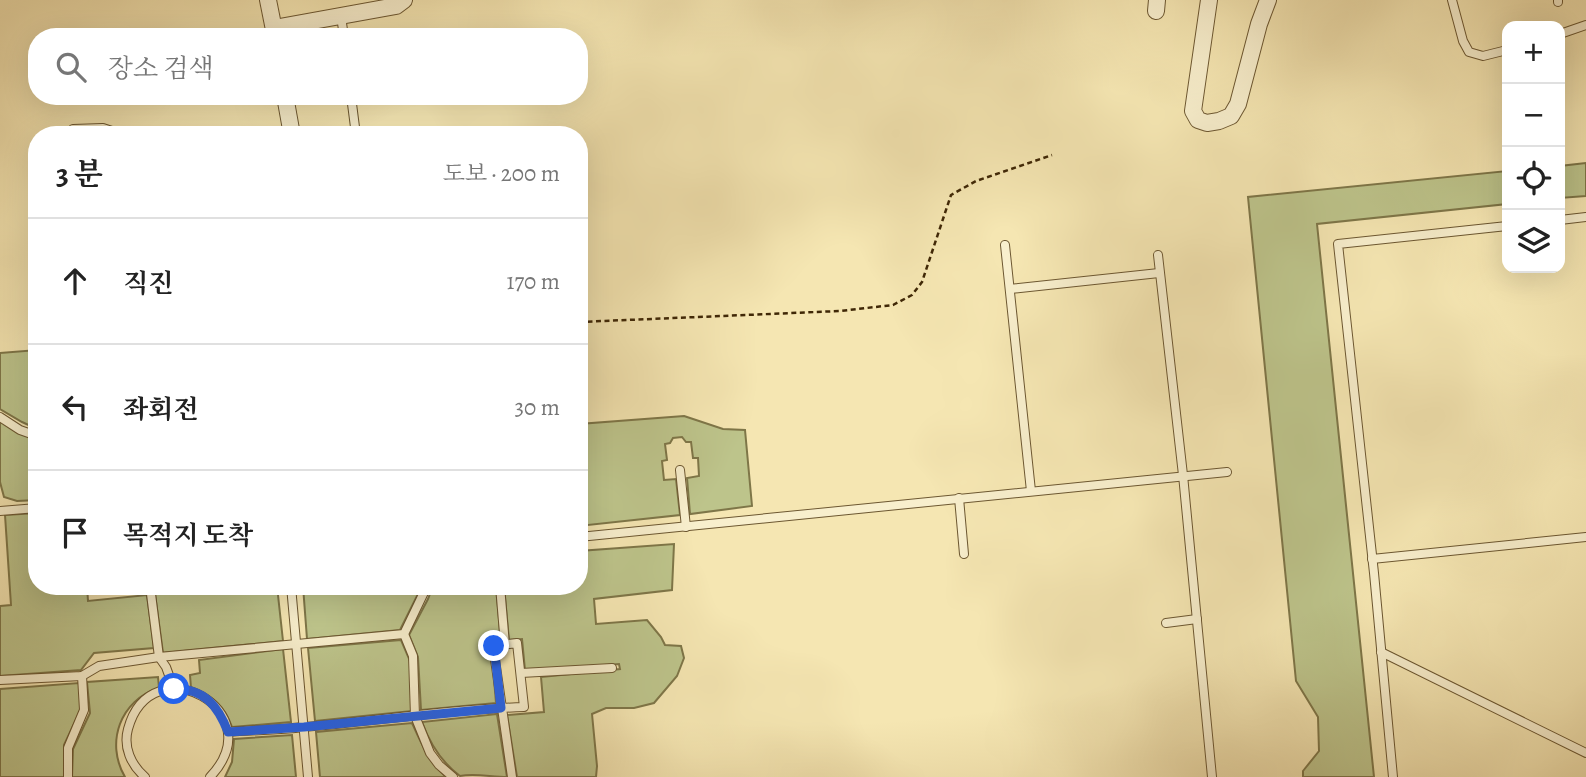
<!DOCTYPE html>
<html lang="ko">
<head>
<meta charset="utf-8">
<style>
	:root { --surface:#fff; --page:#f6f6f6; --text:#222; --muted:#767676; --line:#e0e0e0 }
	body { margin:0; font-family:Alegreya,"Noto Serif KR",serif; background:var(--page); color:var(--text) }
	.controls { position:absolute; right:21px; top:21px; display:grid; overflow:hidden; border-radius:14px; box-shadow:0 7px 28px #0002 }
	.controls button { width:63px; height:63px; display:grid; place-items:center; padding:0; border:0; border-bottom:2px solid var(--line); background:var(--surface); color:var(--text); font:35px sans-serif }
	.stop { position:absolute; width:21px; height:21px; margin:-16px; border:5px solid #2563eb; border-radius:50%; background:#fff }
	.stop.end { background:#2563eb; border-color:#fff; box-shadow:0 2px 7px #0008 }
	.list { margin:0; padding:0; list-style:none }
	h2 { display:flex; justify-content:space-between; align-items:center; height:91px; margin:0; padding:0 28px; font-size:30px }
	h2 small { font-size:23px; font-weight:400; color:var(--muted) }
	.list li { display:grid; grid-template-columns:46px 1fr auto; gap:21px; align-items:center; box-sizing:border-box; height:126px; padding:0 28px; border-top:2px solid var(--line) }
	.list b { display:block; font-size:26px; white-space:nowrap }
	.list em { font-size:23px; font-style:normal; color:var(--muted) }
	.icon { flex:none; width:38px; height:38px; fill:none; stroke:currentColor; stroke-width:2; stroke-linecap:round; stroke-linejoin:round }
	.map { position:relative; flex:none; width:1586px; height:777px; overflow:hidden }
	.search { position:absolute; background:var(--surface); box-shadow:0 7px 28px #0002; left:28px; top:28px; width:560px; height:77px; display:flex; align-items:center; gap:18px; box-sizing:border-box; padding:0 24px; border-radius:28px; color:var(--muted); font-size:26px }
	.panel { position:absolute; background:var(--surface); box-shadow:0 7px 28px #0002; left:28px; top:126px; width:560px; height:469px; border-radius:28px }
	.map>svg:first-child { display:block }
	.green { fill:#bdc48b; stroke:#7e7648; stroke-width:2 }
	.lines { fill:none; stroke-linecap:round; stroke-linejoin:round }
	.service-casing { stroke:#6c5731; stroke-width:10 }
	.minor-casing { stroke:#6c5731; stroke-width:18 }
	.path { stroke:#3f2706; stroke-width:2.5; stroke-dasharray:5 3.5; stroke-linecap:butt }
	.service { stroke:#f8efcd; stroke-width:8 }
	.minor { stroke:#f8efcd; stroke-width:16 }
	.route { stroke:#2563eb; stroke-width:9 }
</style>
</head>
<body>
<div class="map">
<svg width="1586" height="777" viewBox="0 0 1586 777">
	<rect width="100%" height="100%" fill="#f5e6b2"/>
	<filter id="stains"><feTurbulence type="fractalNoise" baseFrequency=".00286" numOctaves="4"/><feColorMatrix values="0 0 0 0 .2 0 0 0 0 .09 0 0 0 0 .02 0 0 0 .5 -.17"/></filter>
	<radialGradient id="worn" r=".72"><stop offset=".6" stop-color="#630" stop-opacity="0"/><stop offset="1" stop-color="#630" stop-opacity=".3"/></radialGradient>
	<g class="green">
		<polygon points="1586,163 1586,196 1560,198 1560,166"/>
		<polygon points="1507,171 1507,204 1317,224 1374,777 1303,777 1303,771 1319,751 1318,717 1296,681 1248,197"/>
		<polygon points="37,350 37,429 22,422 0,409 0,353"/>
		<polygon points="684,416 723,429 745,430 752,506 690,514 687,478 699,476 698,458 693,458 691,442 686,442 682,437 673,438 670,443 665,444 667,460 662,461 664,480 676,479 680,515 579,526 579,424"/>
		<polygon points="0,420 18,432 37,440 37,500 17,501 4,497 0,482"/>
		<polygon points="37,513 37,586 87,586 88,601 147,595 154,648 94,653 81,670 0,676 0,606 11,605 5,515"/>
		<polygon points="674,544 672,590 594,599 596,624 647,620 661,637 665,645 681,646 684,658 677,676 654,703 634,708 606,708 592,714 597,766 596,777 517,777 507,715 544,712 541,677 620,669 619,664 525,670 522,639 509,640 504,586 579,586 579,551"/>
		<polygon points="196,586 277,586 283,641 163,653 155,594 196,590"/>
		<polygon points="303,586 422,586 400,630 307,639"/>
		<polygon points="433,586 496,586 501,642 491,643 496,703 421,710 418,657 409,635 428,599"/>
		<polygon points="401,640 410,661 412,711 315,721 308,648"/>
		<path d="M283 649 291 722 232 727C225 707 211 694 191 688L190 675 200 673 199 660Z"/>
		<path d="M158 677 159 688C120 700 105 743 125 777H72L73 749 90 713 87 682Z"/>
		<polygon points="79,683 81,709 64,745 64,777 0,777 0,689"/>
		<path d="M497 714 507 777C491 777 475 773 460 776 441 762 430 744 422 722Z"/>
		<path d="M412 723C421 743 429 762 446 777H320L316 732Z"/>
		<polygon points="292,735 296,777 225,777 232,762 234,739"/>
	</g>
	<g class="lines">
		<defs>
			<g id="service">
				<polyline points="1452,0 1463,41 1469,52 1483,56 1507,50"/>
				<polyline points="1558,0 1558,2"/>
				<polyline points="341,16 344,37"/>
				<polyline points="1560,34 1586,25"/>
				<polyline points="351,96 356,135"/>
				<polyline points="73,129 103,128 118,133 119,135"/>
				<polyline points="1560,220 1586,217"/>
				<polyline points="1005,245 1031,491"/>
				<polyline points="1158,255 1183,475 1212,777"/>
				<polyline points="1010,289 1159,273"/>
				<polyline points="0,417 20,430 37,436"/>
				<polyline points="680,470 686,527"/>
				<polyline points="959,498 964,554"/>
				<polyline points="0,511 37,508"/>
				<polyline points="579,537 1227,472"/>
				<polyline points="1372,559 1586,537"/>
				<polyline points="150,586 159,657 166,667 174,689"/>
				<polyline points="291,586 308,777"/>
				<polyline points="500,586 505,645"/>
				<polyline points="93,589 113,586"/>
				<polyline points="1166,623 1197,619"/>
				<polyline points="404,634 413,656 415,716 430,753 439,765 453,777"/>
				<polyline points="1381,652 1586,753"/>
				<polyline points="521,673 612,668"/>
				<polyline points="0,680 82,676 99,666 159,657 404,634 427,586"/>
				<path d="M228 732C253 730 278 730 304 727 377 721 450 709 524 707L517 643 493 646 512 777"/>
				<polyline points="68,777 68,748 84,710 82,676"/>
				<path d="M145 777C131 765 123 747 128 729 151 644 274 710 210 777"/>
				<polyline points="1393,777 1374,573 1338,244 1507,226"/>
			</g>
			<g id="minor">
				<polyline points="268,0 275,35"/>
				<polyline points="1209,0 1193,111 1198,120 1207,123 1219,121 1231,116 1238,104 1259,24 1268,0"/>
				<polyline points="1156,11 1157,0"/>
				<polyline points="274,28 396,6 404,0"/>
				<polyline points="285,96 292,135"/>
			</g>
		</defs>
		<use href="#service" class="service-casing"/>
		<use href="#minor" class="minor-casing"/>
		<polyline class="path" points="579,322 840,311 893,305 912,295 922,282 951,195 976,181 1052,155"/>
		<use href="#service" class="service"/>
		<use href="#minor" class="minor"/>
	</g>
	<g class="lines">
		<path class="route" d="M174 689C204 688 218 706 228 732L304 727 501 708 494 646"/>
	</g>
	<rect width="100%" height="100%" filter="url(#stains)"/>
	<rect width="100%" height="100%" fill="url(#worn)"/>
</svg>
<div class="controls">
<button>+</button>
<button>−</button>
<button><svg class="icon" aria-label="locate" viewBox="0 0 24 24"><circle cx="12" cy="12" r="6"/><path d="M12 2v4M12 18v4M2 12h4M18 12h4"/></svg></button>
<button><svg class="icon" aria-label="layers" viewBox="0 0 24 24"><path d="M12 4l9 5-9 5-9-5zM3 14l9 5 9-5"/></svg></button>
</div>
<div class="stop" style="left:174px;top:689px"></div>
<div class="stop end" style="left:494px;top:646px"></div>
<div class="search"><svg class="icon" aria-label="search" viewBox="0 0 24 24"><circle cx="10" cy="10" r="6"/><path d="M15 15l6 6"/></svg>장소 검색</div>
<section class="panel">
<h2>3 분<small>도보 · 200 m</small></h2>
<ul class="list">
<li><svg class="icon" aria-label="ahead" viewBox="0 0 24 24"><path d="M12 20V5M6 11l6-6 6 6"/></svg><div><b>직진</b></div><em>170 m</em></li>
<li><svg class="icon" aria-label="left" viewBox="0 0 24 24"><path d="M17 20v-9H6M10 6l-5 5 5 5"/></svg><div><b>좌회전</b></div><em>30 m</em></li>
<li><svg class="icon" aria-label="arrive" viewBox="0 0 24 24"><path d="M6 21V4h12l-3 4 3 4H6"/></svg><div><b>목적지 도착</b></div></li>
</ul>
</section>
</div>
</body>
</html>
